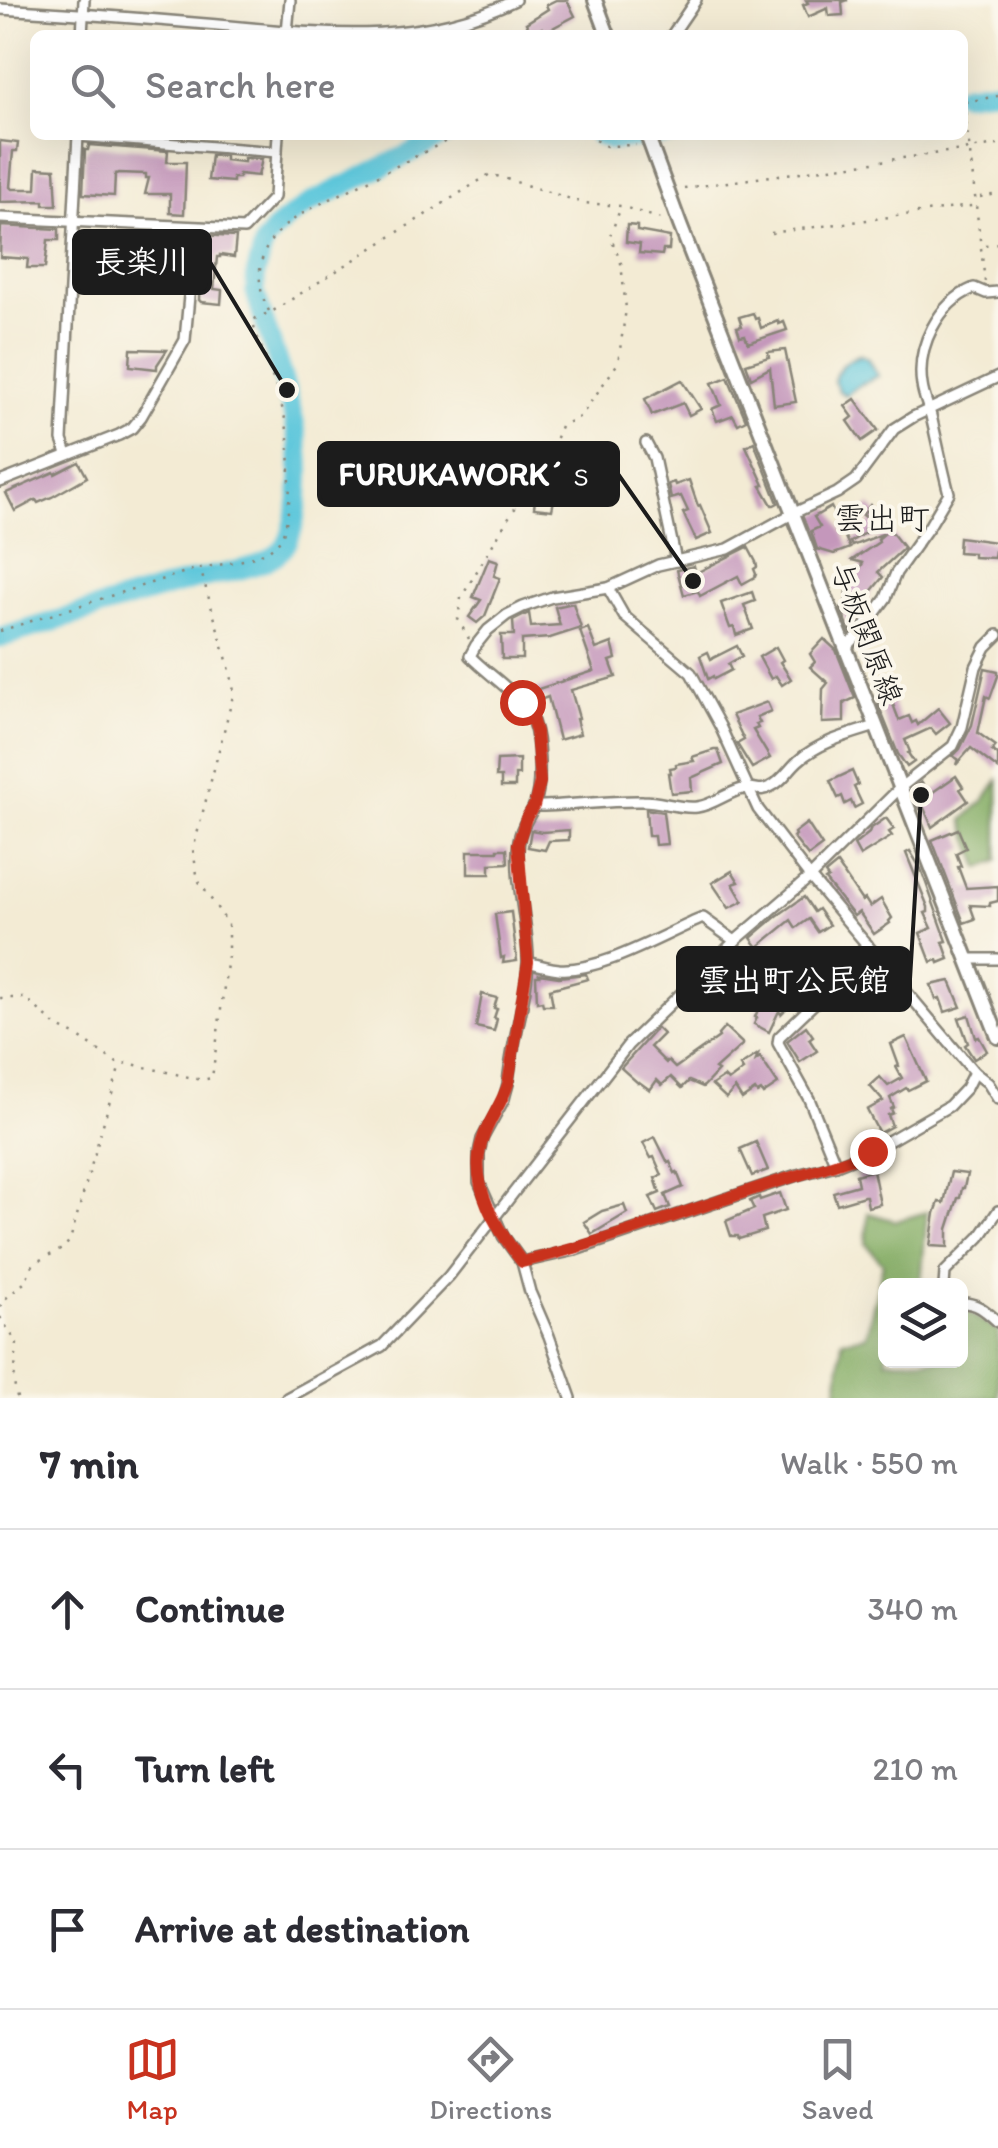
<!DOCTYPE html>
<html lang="en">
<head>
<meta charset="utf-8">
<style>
	:root { --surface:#fff; --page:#f2f2f3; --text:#2b2b33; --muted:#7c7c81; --line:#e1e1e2; --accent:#c8321e }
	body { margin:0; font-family:Itim,"Klee One",sans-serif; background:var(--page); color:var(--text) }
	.controls { position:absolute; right:30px; bottom:30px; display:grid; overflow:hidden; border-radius:15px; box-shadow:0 10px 40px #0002 }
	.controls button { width:90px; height:90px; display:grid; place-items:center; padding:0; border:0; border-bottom:2px solid var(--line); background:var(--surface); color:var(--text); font:50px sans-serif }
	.stop { position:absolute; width:30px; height:30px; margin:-22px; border:8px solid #c8321e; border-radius:50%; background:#fff }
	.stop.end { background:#c8321e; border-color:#fff; box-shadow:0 2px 10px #0008 }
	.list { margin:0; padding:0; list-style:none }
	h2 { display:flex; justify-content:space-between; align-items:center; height:130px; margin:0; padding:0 40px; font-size:42px }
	h2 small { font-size:32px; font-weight:400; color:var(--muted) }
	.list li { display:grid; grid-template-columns:65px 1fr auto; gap:30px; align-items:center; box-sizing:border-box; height:160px; padding:0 40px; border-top:2px solid var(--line) }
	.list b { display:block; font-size:38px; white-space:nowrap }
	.list em { font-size:32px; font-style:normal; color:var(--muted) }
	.icon { flex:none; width:55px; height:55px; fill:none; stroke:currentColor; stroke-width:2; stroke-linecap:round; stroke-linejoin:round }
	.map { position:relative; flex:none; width:998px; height:1398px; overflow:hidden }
	.search { position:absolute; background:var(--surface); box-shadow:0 10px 40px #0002; left:30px; right:30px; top:30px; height:110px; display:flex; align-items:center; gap:25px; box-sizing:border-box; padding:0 35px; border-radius:15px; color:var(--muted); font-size:38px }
	.sheet { height:610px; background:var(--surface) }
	nav { display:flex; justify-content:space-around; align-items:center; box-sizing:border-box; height:140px; border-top:2px solid var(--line); background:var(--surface); font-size:28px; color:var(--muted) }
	nav a { display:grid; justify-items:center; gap:5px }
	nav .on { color:var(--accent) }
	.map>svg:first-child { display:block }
	.forest { fill:#83ac64; stroke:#506440; stroke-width:2.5 }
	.water { fill:#5fc7db; stroke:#3e727c; stroke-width:2.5 }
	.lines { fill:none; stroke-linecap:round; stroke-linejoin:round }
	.river { stroke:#5fc7db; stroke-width:20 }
	.building { fill:#c497bb }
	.street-casing { stroke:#888478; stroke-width:14 }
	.secondary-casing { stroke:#888478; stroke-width:18 }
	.path { stroke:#888478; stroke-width:2.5; stroke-dasharray:2.5 8; stroke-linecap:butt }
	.street { stroke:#fff; stroke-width:9 }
	.secondary { stroke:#fff; stroke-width:12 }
	.route { stroke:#c8321e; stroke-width:12 }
	.labels { text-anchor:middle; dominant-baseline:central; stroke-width:8; stroke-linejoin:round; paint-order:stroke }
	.street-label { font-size:30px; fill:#1c1c1c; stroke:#fbf7ec }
	.neighbourhood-label { font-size:32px; fill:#1c1c1c; stroke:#fbf7ec }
	.leader { fill:none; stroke:#1c1c1c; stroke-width:4 }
	.callout-dot { fill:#1c1c1c; stroke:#fbf7ec; stroke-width:4 }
	.callout { fill:#1c1c1c; stroke:#1c1c1c; stroke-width:4 }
	.callout-label { font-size:32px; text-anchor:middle; font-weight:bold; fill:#fff }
</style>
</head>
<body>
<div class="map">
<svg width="998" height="1398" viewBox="0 0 998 1398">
	<rect width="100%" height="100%" fill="#fbf7ec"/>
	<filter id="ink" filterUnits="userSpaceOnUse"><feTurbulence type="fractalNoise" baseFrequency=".01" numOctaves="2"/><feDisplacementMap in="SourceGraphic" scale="20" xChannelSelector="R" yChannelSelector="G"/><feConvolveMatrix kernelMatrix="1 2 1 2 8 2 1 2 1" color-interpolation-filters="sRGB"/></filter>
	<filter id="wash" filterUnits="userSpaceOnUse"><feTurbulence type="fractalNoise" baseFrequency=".0048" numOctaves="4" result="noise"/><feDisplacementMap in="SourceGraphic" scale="40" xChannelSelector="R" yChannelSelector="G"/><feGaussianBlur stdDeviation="2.25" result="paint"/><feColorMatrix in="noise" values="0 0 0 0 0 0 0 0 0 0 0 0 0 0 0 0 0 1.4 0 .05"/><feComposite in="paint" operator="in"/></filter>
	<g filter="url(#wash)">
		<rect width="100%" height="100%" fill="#f3ebd4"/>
		<g class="forest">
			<polygon points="998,780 998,861 980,868 963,820 984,800"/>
			<polygon points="927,1212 921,1285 886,1286 886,1360 960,1360 961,1312 969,1313 998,1331 998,1398 837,1398 842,1340 866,1336 883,1264 866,1244 868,1213 896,1221"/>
		</g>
		<path class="water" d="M860 355 867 358 878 376 859 385 846 395 839 391 834 381C837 368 848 359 860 355Z"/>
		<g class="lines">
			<g class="river">
				<polyline points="963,94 998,89"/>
				<polyline points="598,135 611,141 669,135"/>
				<path d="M0 638C63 618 127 600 190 581 216 574 265 569 283 549 291 540 294 524 296 513 313 437 275 363 255 291L256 273 264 243 275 229 291 216 312 202 446 135"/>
			</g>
		</g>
		<g id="blocks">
			<g class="building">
				<polygon points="556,0 567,0 575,16 545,32 542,28 532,34 526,23 548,9 546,5"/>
				<polygon points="806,0 848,0 842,2 843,15 829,16 828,8 808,17 803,5 808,3"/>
				<polygon points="0,141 18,143 17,151 13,151 10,187 12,189 36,189 37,168 55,169 57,205 44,205 44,201 0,202"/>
				<polygon points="89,145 168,151 167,162 186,162 184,214 170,213 170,194 145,194 149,178 146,178 146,174 119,173 115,174 114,196 83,194 85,150 88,150"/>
				<polygon points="211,155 225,156 225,160 244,162 244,158 262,159 258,176 239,174 239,178 233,178 233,182 208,180"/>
				<polygon points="627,225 637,226 637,231 670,237 669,250 663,250 662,255 639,253 640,244 626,242"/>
				<polygon points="1,226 59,229 59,240 48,240 45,268 27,268 28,259 0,257"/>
				<polygon points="201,235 236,237 234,257 220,255 220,257 217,257 214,289 222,290 221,304 201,302 199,300"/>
				<polygon points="753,313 755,319 758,318 761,328 778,321 779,324 784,322 787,330 748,343 745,335 740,336 737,327 742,326 739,317"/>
				<polygon points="131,349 167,350 157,365 157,369 130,366"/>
				<polygon points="785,350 796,402 774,405 770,368 751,378 746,364 769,357 768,352"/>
				<polygon points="728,377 746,420 738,424 733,415 717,421 712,409 721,405 712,383"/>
				<polygon points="682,380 701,409 689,415 683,403 652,415 645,399"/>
				<polygon points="855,399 878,430 862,441 848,421 853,417 845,406"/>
				<polygon points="754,442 778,503 774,505 772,505 761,486 764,485 746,446"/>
				<polygon points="79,462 87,477 52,497 38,503 36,500 15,511 6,493 54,472 55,474"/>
				<polygon points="552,468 568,478 570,473 586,477 583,489 564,484 561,502 554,500 552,510 534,508 536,491 541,492 543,484"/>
				<polygon points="689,480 698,506 700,505 712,533 696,540 683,513 688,511 681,496 671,499 668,484 674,482 675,485"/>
				<polygon points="870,505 904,548 878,572 883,577 869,594 870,595 850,632 841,609 849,594 846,593 863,563 852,560 879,542 878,539 885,533 852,546 850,542 866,532 864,529 872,522 863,515"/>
				<polygon points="831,507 850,548 834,554 817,549 811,531 820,527 814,517"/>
				<polygon points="959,537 996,542 994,558 973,557 973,553 958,552"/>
				<polygon points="748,547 756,562 757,567 754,569 756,574 755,577 742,584 738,576 700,596 698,591 684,595 677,570 694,566 696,573"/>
				<polygon points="489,558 498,561 494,576 500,578 485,616 477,623 469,617 481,600 473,597"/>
				<polygon points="752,592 755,601 744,605 753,629 736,635 734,627 730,628 721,603"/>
				<polygon points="573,603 581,628 550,638 522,640 522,659 502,659 501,635 514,635 513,621 529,613 531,627 560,625 555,607"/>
				<polygon points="588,628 596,649 612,643 616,659 610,661 616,677 571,690 579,718 576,719 580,734 559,740 548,697 532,703 526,693 594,671 580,631"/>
				<polygon points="824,639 836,650 855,698 844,703 844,722 822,723 823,689 828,683 810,667 815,662 810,654"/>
				<polygon points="737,646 742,656 728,664 731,670 714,679 713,676 708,679 700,656 708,652 711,659"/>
				<polygon points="776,647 783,660 780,662 791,679 782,685 776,676 771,679 759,657"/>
				<polygon points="985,668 998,671 998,676 990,698 986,696 978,733 996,746 992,751 998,755 998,769 971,748 956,765 958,759 953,756 960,749 972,725"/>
				<polygon points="891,699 899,720 909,716 912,723 916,721 918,725 938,708 950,723 936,734 931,728 905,740 910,752 908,753 914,762 907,767 898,754 878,704"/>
				<polygon points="767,702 771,711 757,717 760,723 756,724 758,728 753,730 770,758 752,768 737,744 744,740 732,715"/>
				<polygon points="714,750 718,750 723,764 691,778 692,791 671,793 668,773 671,773 670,768 676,767 676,764 694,761 692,757"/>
				<polygon points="519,759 519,775 515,775 515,787 501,787 501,777 496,777 497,760"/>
				<polygon points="852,771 858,785 854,787 862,804 854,808 851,801 845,804 842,796 838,798 830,781"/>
				<polygon points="956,776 963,787 960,789 968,801 932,827 924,808 920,809 912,789 921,782 930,794"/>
				<polygon points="646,809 663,812 667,844 655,845 654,836 648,836"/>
				<polygon points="886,818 894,829 889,832 892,836 860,856 854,845 869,833 870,829"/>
				<polygon points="807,823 822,846 808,856 793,837 795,835 794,833"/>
				<polygon points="958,829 966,848 956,853 961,866 958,867 966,888 998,886 998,901 990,903 990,906 970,905 975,919 964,923 932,840"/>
				<polygon points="531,830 542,832 569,830 569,840 549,841 545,850 528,847"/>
				<polygon points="498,849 507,849 508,863 490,864 490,874 468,874 468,851 498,851"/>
				<polygon points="910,851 921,869 947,941 943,942 949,959 939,963 938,960 931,962 920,933 932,928 925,913 928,912 928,907 906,853"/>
				<polygon points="837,864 862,901 865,899 870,907 881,899 892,918 889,921 890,923 874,934 859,912 854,916 825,880 828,878 825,874"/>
				<polygon points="732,871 739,882 733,884 743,901 729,908 712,883"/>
				<polygon points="804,897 814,912 818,909 829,925 818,932 809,919 796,928 791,920 758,947 751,938 777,916"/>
				<polygon points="511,912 517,961 503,963 504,957 501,958 495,914"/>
				<polygon points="539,974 559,977 586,974 588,979 550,989 553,1005 543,1005 542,1001 537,1002 536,976 540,976"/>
				<polygon points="950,981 961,1007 945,1012 940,998 936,999 931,985"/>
				<polygon points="773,991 789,1006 781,1014 779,1011 769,1032 754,1024 757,1018 755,1017 760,1005"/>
				<polygon points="482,994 497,998 494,1008 497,1009 494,1018 497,1019 494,1031 476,1027"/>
				<polygon points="969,1015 976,1038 979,1037 987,1051 974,1059 965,1045 968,1043 959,1018"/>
				<polygon points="806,1026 813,1036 809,1039 817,1051 800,1062 787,1041"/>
				<polygon points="725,1027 743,1044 715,1069 718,1071 703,1087 689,1081 682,1088 671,1077 662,1085 657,1080 650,1090 639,1082 638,1083 621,1068 657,1028 663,1034 650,1047 666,1063 668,1061 675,1068 719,1037 718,1035"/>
				<polygon points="906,1037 926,1081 908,1090 906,1088 890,1098 894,1107 891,1109 893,1113 888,1115 892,1126 879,1133 867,1110 883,1101 870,1086 880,1077 888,1086 902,1078 896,1067 899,1066 891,1044"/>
				<polygon points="758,1054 756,1060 760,1057 778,1084 763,1094 761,1091 757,1093 755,1090 742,1099 735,1088 726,1098 712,1085 724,1077 728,1081 743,1070 740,1066"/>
				<polygon points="655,1137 668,1163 670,1162 675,1173 677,1172 683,1187 665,1195 670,1207 657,1212 650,1197 660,1193 655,1178 662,1175 654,1157 651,1158 643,1143"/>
				<polygon points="756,1142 768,1170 752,1176 740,1149"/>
				<polygon points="873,1170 880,1204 868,1207 866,1196 864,1196 837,1204 833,1192 858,1185 856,1175"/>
				<polygon points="951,1172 967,1174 964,1188 962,1188 960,1198 958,1198 948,1229 948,1247 930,1246 935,1213 939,1202 944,1203"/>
				<polygon points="780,1193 786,1210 762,1218 765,1231 739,1239 738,1236 731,1236 726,1221 754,1209 750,1201 759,1197 760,1200"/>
				<polygon points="624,1205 627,1213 592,1234 584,1222 602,1211"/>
			</g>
		</g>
	</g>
	<g filter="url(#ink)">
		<use href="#blocks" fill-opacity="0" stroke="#888478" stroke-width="2.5"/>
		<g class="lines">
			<defs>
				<g id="street">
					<path d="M0 9C69 13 138 18 206 24 314 33 414 49 515 0"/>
					<polyline points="287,32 290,0"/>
					<polyline points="82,35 84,0"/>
					<polyline points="672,35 696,0"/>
					<polyline points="78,136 277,152"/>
					<polyline points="0,218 244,229 274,197 278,135"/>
					<polyline points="646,443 654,458 676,561"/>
					<polyline points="67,454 62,440 78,135"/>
					<polyline points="0,482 119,435 132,428 141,417 185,340 191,274 190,227"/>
					<path d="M846 648 861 632 886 598 896 573 930 525 949 493C942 467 937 441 931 416 928 406 923 395 922 385 916 347 938 303 974 288L986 293 998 292"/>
					<path d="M534 806C571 806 607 800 643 801 661 801 679 809 697 807 715 805 731 789 748 788 757 788 761 792 770 787 783 781 788 770 798 761 819 742 850 734 876 726"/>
					<polyline points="968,959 998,959"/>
					<path d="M528 962C538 965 549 968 559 969 601 972 664 934 703 918L735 941"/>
					<polyline points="974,1072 988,1083 998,1099"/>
					<polyline points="836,1165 809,1099 778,1043 779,1037 821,997 867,944"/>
					<polyline points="522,1262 575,1250 797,1175 836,1165 871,1151 949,1106 966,1088 974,1072 810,877 758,809 720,726 691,673 624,616 608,588"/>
					<polyline points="944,1286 945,1272 980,1237 998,1211"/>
					<path d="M960 1303C977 1302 986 1311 998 1322"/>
					<polyline points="287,1398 382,1346 449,1276 628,1045 735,941 810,877 901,787 953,746 962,727 976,667 986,647 998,635"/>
					<path d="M571 1398 549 1336 530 1292 522 1262 503 1236 479 1182V1153L482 1139 504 1099 508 1084C511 1043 526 1004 528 963 529 922 513 881 519 840 521 826 529 818 534 806 542 787 540 741 533 722 523 695 490 677 470 656L476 645 488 630 507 615 523 607 552 597 608 588 658 565 728 549 794 513 837 493 856 480 894 429 913 417 998 377"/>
				</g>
				<g id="secondary">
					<polyline points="595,0 608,35"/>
					<polyline points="647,135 680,225 998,1037"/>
				</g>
			</defs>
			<use href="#street" class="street-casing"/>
			<use href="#secondary" class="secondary-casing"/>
			<g class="path">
				<polyline points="964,102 985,282"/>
				<polyline points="965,102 998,96"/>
				<polyline points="586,135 606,146 636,145"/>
				<polyline points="664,141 707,135"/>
				<polyline points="684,188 998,145"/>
				<polyline points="980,197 998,194"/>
				<polyline points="771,233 978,205"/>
				<polyline points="985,245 998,243"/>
				<path d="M269 311C256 288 256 259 273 238 293 214 325 202 353 188 388 170 423 153 458 135"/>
				<polyline points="0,631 198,568"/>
				<polyline points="469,639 458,619 461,598 512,512 535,486 561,426 581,416 618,363 626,309 621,263 610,236 621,207"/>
				<path d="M0 998H26L56 1026 77 1036 120 1065 127 1063 202 1080 212 1078 228 956V924L198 880 193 850 234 692 231 674 200 568C222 564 265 560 279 541 294 522 291 443 285 419 278 389 266 360 255 331L253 323 256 318 273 311 490 174 584 203 621 206 664 220"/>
				<polyline points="0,1307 4,1300 24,1283 34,1263 64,1248 70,1240 120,1065"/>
				<polyline points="0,1317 17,1343 14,1383 17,1398"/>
			</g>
			<use href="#street" class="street"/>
			<use href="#secondary" class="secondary"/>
		</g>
	</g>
	<g class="lines" filter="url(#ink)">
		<path class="route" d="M522 702 532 718 536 732 540 782 534 806 526 818 518 844 528 962 508 1084C502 1104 488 1121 482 1141 468 1185 497 1229 522 1262 594 1245 661 1220 731 1197 777 1180 826 1169 872 1151"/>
	</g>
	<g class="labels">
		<g class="street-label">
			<text transform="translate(867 633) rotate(69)">与板関原線</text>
		</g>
		<g class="neighbourhood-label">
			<text x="882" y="518">雲出町</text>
		</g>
	</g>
	<path class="leader" d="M287 390L210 262M693 581L618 474M921 795L910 979"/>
	<g class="callout-dot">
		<circle cx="287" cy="390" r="10"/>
		<circle cx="693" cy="581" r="10"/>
		<circle cx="921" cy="795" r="10"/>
	</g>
	<g class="callout">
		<rect x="74" y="231" width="136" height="62" rx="10"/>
		<rect x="319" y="443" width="299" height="62" rx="10"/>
		<rect x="678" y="948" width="232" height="62" rx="10"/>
	</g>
	<g class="callout-label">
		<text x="142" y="273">長楽川</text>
		<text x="468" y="485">FURUKAWORK´ｓ</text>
		<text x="794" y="991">雲出町公民館</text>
	</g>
</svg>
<div class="controls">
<button><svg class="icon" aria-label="layers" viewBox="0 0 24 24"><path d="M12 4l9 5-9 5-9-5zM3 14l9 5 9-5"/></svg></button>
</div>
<div class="stop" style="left:522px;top:702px"></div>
<div class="stop end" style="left:872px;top:1151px"></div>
<div class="search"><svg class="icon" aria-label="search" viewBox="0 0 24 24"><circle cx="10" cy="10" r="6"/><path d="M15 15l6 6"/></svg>Search here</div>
</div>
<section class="sheet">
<h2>7 min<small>Walk · 550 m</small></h2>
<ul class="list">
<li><svg class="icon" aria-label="ahead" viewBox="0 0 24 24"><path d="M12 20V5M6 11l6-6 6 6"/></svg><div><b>Continue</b></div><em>340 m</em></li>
<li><svg class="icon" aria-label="left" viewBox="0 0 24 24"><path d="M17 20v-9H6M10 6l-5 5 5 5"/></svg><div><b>Turn left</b></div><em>210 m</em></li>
<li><svg class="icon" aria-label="arrive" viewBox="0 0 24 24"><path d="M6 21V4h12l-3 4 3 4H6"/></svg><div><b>Arrive at destination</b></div></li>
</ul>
</section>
<nav>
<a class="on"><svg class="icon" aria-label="map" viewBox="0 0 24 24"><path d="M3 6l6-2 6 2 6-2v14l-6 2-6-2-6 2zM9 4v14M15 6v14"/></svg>Map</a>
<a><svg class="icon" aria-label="directions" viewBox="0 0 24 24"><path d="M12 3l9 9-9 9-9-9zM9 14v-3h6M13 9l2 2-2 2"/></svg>Directions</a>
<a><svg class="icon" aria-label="saved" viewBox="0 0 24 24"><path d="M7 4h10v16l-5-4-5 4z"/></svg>Saved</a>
</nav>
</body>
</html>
